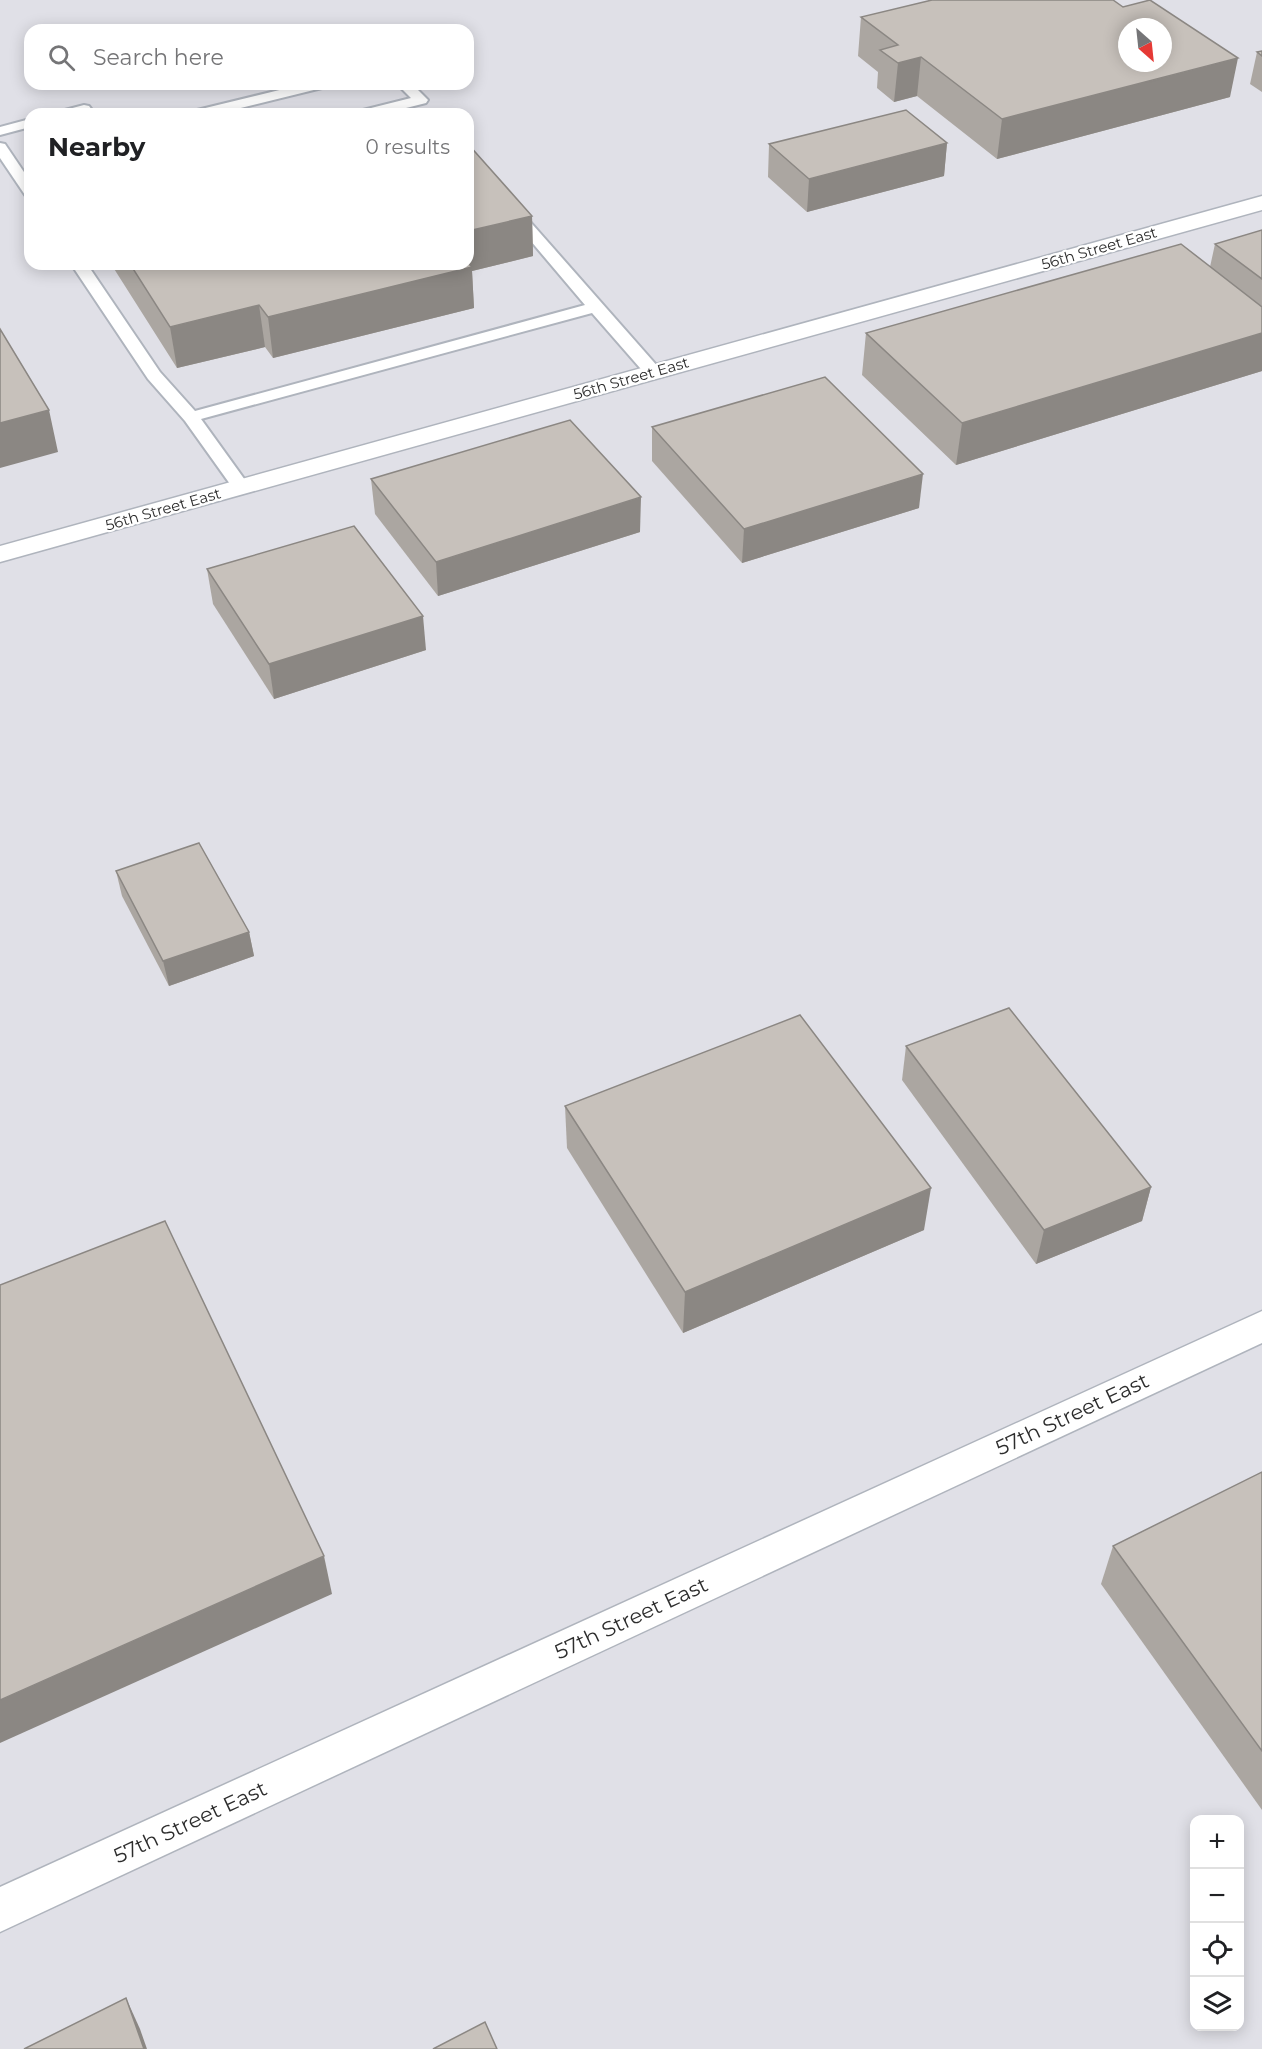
<!DOCTYPE html>
<html lang="en">
<head>
<meta charset="utf-8">
<style>
	:root { --surface:#fff; --page:#f2f2f2; --text:#202124; --muted:#757577; --line:#e0e0e0 }
	body { margin:0; font-family:Montserrat,sans-serif; background:var(--page); color:var(--text) }
	.controls { position:absolute; right:18px; bottom:18px; display:grid; overflow:hidden; border-radius:12px; box-shadow:0 3px 15px #0003 }
	.controls button { width:54px; height:54px; display:grid; place-items:center; padding:0; border:0; border-bottom:2px solid var(--line); background:var(--surface); color:var(--text); font:30px sans-serif }
	.compass { position:absolute; left:1118px; top:18px; width:54px; height:54px; border-radius:50%; background:var(--surface); box-shadow:0 3px 15px #0003; rotate:153deg }
	.list { margin:0; padding:0; list-style:none }
	h2 { display:flex; justify-content:space-between; align-items:center; height:78px; margin:0; padding:0 24px; font-size:26px }
	h2 small { font-size:20px; font-weight:400; color:var(--muted) }
	.icon { flex:none; width:33px; height:33px; fill:none; stroke:currentColor; stroke-width:2; stroke-linecap:round; stroke-linejoin:round }
	.map { position:relative; flex:none; width:1262px; height:2049px; overflow:hidden }
	.search { position:absolute; background:var(--surface); box-shadow:0 3px 15px #0003; left:24px; top:24px; width:450px; height:66px; display:flex; align-items:center; gap:15px; box-sizing:border-box; padding:0 21px; border-radius:18px; color:var(--muted); font-size:22px }
	.panel { position:absolute; background:var(--surface); box-shadow:0 3px 15px #0003; left:24px; top:108px; width:450px; height:162px; border-radius:18px }
	.map>svg:first-child { display:block }
	.industrial { fill:#e0e0e7; fill-rule:evenodd }
	.lines { fill:none; stroke-linecap:round; stroke-linejoin:round }
	.lane-casing { stroke:#afb4bd; stroke-width:4 }
	.street-casing { stroke:#afb4bd; stroke-width:3 }
	.lane { fill:#fff; fill-rule:evenodd }
	.street { fill:#fff; fill-rule:evenodd }
	.wall { fill:#aba6a1 }
	.shaded-wall { fill:#8b8783 }
	.building { fill:#c7c1bb; stroke:#8b8783; stroke-width:1.5; fill-rule:evenodd }
	.labels { text-anchor:middle; dominant-baseline:central; stroke-width:4.5; stroke-linejoin:round; paint-order:stroke }
	.far-street-label { font-size:15px; fill:#2d2d2d; stroke:#fff }
	.near-street-label { font-size:21px; fill:#2d2d2d; stroke:#fff }
</style>
</head>
<body>
<div class="map">
<svg width="1262" height="2049" viewBox="0 0 1262 2049">
	<rect width="100%" height="100%" fill="#eee5df"/>
	<path class="industrial" d="M0 0H1262V2049H0ZM1127 27H1163V63H1127ZM30 30H468V84H30ZM30 114H468V264H30ZM1194 1820H1240V2026H1194Z"/>
	<g class="lines">
		<defs>
			<g id="lane">
				<polygon points="304,84 328,84 326,87 216,114 191,114 193,111"/>
				<polygon points="397,84 412,84 428,100 426,103 382,114 357,114 359,111 411,98"/>
				<polygon points="84,105 89,106 95,114 59,114 61,111"/>
				<polygon points="30,119 30,127 0,135 0,127"/>
				<polygon points="0,143 5,144 30,181 30,197 25,195 0,158"/>
				<polygon points="513,206 518,208 659,368 661,372 659,376 647,376 592,313 201,419 250,487 247,491 235,491 185,421 148,379 71,264 87,264 160,372 195,411 585,305 508,214 505,211"/>
			</g>
			<g id="street">
				<polygon points="1262,196 1262,210 0,562 0,546"/>
				<polygon points="1262,1311 1262,1343 0,1932 0,1887"/>
			</g>
		</defs>
		<use href="#lane" class="lane-casing"/>
		<use href="#street" class="street-casing"/>
		<use href="#lane" class="lane"/>
		<use href="#street" class="street"/>
	</g>
	<g class="wall">
		<polygon points="861,17 1230,97 997,159 917,96 894,102 877,88 878,72 858,56"/>
		<polygon points="1262,51 1262,92 1250,84 1257,52"/>
		<polygon points="947,143 944,176 807,212 768,177 769,144"/>
		<polygon points="532,216 533,256 472,271 474,308 273,358 265,347 177,368 111,264 468,264"/>
		<polygon points="1262,230 1262,371 956,465 862,375 866,333 1210,267 1215,244"/>
		<polygon points="652,427 919,508 742,563 652,461"/>
		<polygon points="371,479 640,532 438,596 375,514"/>
		<polygon points="207,569 426,650 274,699 213,604"/>
		<polygon points="116,871 249,932 254,956 169,986 122,896"/>
		<polygon points="906,1046 1151,1187 1142,1221 1036,1264 902,1080"/>
		<polygon points="565,1106 924,1230 683,1333 567,1148"/>
		<polygon points="1262,1472 1262,1810 1101,1584 1113,1546"/>
	</g>
	<g class="shaded-wall">
		<polygon points="921,57 917,96 894,102 898,63"/>
		<polygon points="1238,58 1230,97 997,159 1002,119"/>
		<polygon points="947,143 944,176 807,212 809,179"/>
		<polygon points="532,216 533,256 472,271 474,308 273,358 268,317 468,264 468,231"/>
		<polygon points="259,305 265,347 177,368 170,327"/>
		<polygon points="1262,333 1262,371 956,465 962,423"/>
		<polygon points="49,410 58,452 0,468 0,423"/>
		<polygon points="923,474 919,508 742,563 744,529"/>
		<polygon points="641,497 640,532 438,596 436,562"/>
		<polygon points="423,616 426,650 274,699 269,664"/>
		<polygon points="249,932 254,956 169,986 163,961"/>
		<polygon points="1151,1187 1142,1221 1036,1264 1044,1230"/>
		<polygon points="931,1188 924,1230 683,1333 685,1292"/>
		<polygon points="324,1556 332,1594 0,1743 0,1700"/>
		<polygon points="126,1998 140,2029 147,2049 144,2049"/>
	</g>
	<g class="building">
		<path d="M932 0H1113L1123 7 1150 0 1238 58 1002 119 921 57 898 63 880 50 898 45 861 17ZM1127 27H1163V63H1127Z"/>
		<polygon points="1262,51 1262,56 1257,52"/>
		<polygon points="906,110 947,143 809,179 769,144"/>
		<polygon points="468,144 532,216 468,231"/>
		<polygon points="1262,230 1262,279 1215,244"/>
		<polygon points="1181,244 1262,307 1262,333 962,423 866,333"/>
		<polygon points="468,263 472,267 268,317 259,305 170,327 130,264 468,264"/>
		<polygon points="0,329 49,410 0,423"/>
		<polygon points="825,377 923,474 744,529 652,427"/>
		<polygon points="570,420 641,497 436,562 371,479"/>
		<polygon points="354,526 423,616 269,664 207,569"/>
		<polygon points="199,843 249,932 163,961 116,871"/>
		<polygon points="1009,1008 1151,1187 1044,1230 906,1046"/>
		<polygon points="800,1015 931,1188 685,1292 565,1106"/>
		<polygon points="165,1221 324,1556 0,1700 0,1285"/>
		<polygon points="1262,1472 1262,1751 1113,1546"/>
		<polygon points="126,1998 144,2049 24,2049"/>
		<polygon points="485,2022 497,2049 433,2049"/>
	</g>
	<g class="labels">
		<g class="far-street-label">
			<text transform="translate(1099 248) rotate(-16)">56th Street East</text>
			<text transform="translate(631 378) rotate(-16)">56th Street East</text>
			<text transform="translate(163 509) rotate(-16)">56th Street East</text>
		</g>
		<g class="near-street-label">
			<text transform="translate(1072 1414) rotate(-25)">57th Street East</text>
			<text transform="translate(631 1618) rotate(-25)">57th Street East</text>
			<text transform="translate(190 1822) rotate(-25)">57th Street East</text>
		</g>
	</g>
</svg>
<div class="controls">
<button>+</button>
<button>−</button>
<button><svg class="icon" aria-label="locate" viewBox="0 0 24 24"><circle cx="12" cy="12" r="6"/><path d="M12 2v4M12 18v4M2 12h4M18 12h4"/></svg></button>
<button><svg class="icon" aria-label="layers" viewBox="0 0 24 24"><path d="M12 4l9 5-9 5-9-5zM3 14l9 5 9-5"/></svg></button>
</div>
<svg class="compass" viewBox="-18 -18 36 36"><path d="M0-13l5 13h-10z" fill="#e53935"/><path d="M0 13l5-13h-10z" fill="#757577"/></svg>
<div class="search"><svg class="icon" aria-label="search" viewBox="0 0 24 24"><circle cx="10" cy="10" r="6"/><path d="M15 15l6 6"/></svg>Search here</div>
<section class="panel">
<h2>Nearby<small>0 results</small></h2>
<ul class="list">
</ul>
</section>
</div>
</body>
</html>
